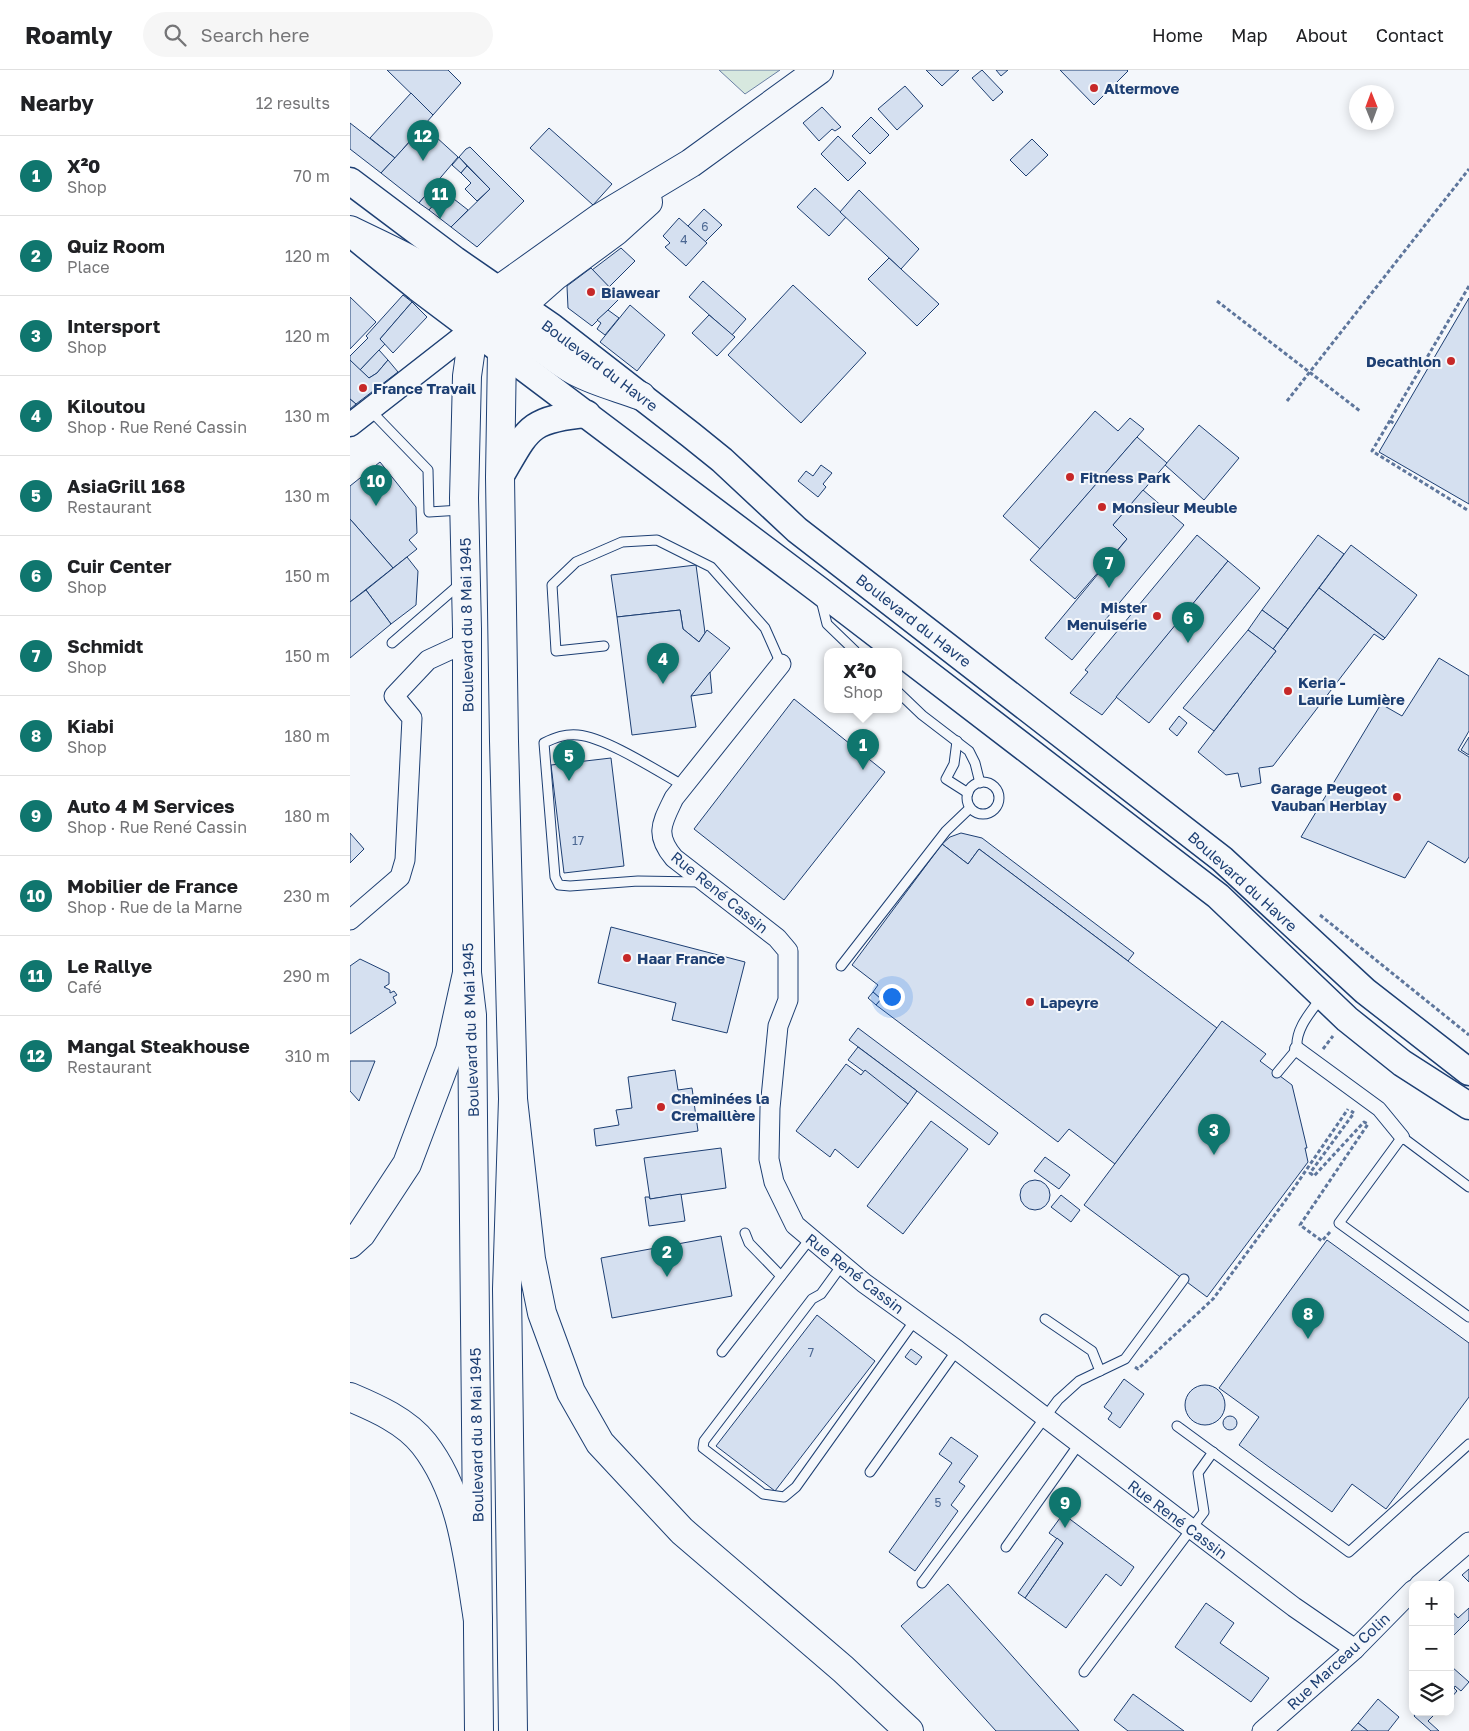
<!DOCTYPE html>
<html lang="en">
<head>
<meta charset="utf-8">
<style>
	:root { --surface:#fff; --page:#f6f6f6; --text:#202124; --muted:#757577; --line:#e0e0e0; --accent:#0f766e }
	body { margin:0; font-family:"Golos Text",sans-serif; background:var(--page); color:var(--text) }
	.controls { position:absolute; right:15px; bottom:15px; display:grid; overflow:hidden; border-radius:10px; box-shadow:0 2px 12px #0003 }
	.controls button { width:45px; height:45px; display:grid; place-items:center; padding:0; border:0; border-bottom:1px solid var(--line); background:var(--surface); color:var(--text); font:25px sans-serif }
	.compass { position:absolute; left:999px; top:15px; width:45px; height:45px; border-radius:50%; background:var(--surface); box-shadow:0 2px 12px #0003; rotate:359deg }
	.you { position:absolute; left:541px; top:926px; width:18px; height:18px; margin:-12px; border:4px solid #fff; border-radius:50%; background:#1a73e8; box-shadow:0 0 0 8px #1a73e833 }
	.badge { display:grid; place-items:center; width:32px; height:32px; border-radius:50%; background:var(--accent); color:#fff; font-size:16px; font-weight:700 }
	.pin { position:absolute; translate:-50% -41px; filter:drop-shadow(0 1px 2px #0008) }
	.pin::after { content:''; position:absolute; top:26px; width:18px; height:15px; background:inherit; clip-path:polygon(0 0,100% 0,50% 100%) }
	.popup { position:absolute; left:474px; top:578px; width:78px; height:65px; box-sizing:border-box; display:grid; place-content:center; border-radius:10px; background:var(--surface); filter:drop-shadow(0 1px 4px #0005); font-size:16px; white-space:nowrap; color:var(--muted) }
	.popup b { font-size:19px; color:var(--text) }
	.popup::after { content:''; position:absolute; left:50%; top:100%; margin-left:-10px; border:10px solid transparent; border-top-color:var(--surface) }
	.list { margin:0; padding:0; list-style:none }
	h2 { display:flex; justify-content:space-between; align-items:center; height:65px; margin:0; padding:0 20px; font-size:21px }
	h2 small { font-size:16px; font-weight:400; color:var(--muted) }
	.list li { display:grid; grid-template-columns:32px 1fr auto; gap:15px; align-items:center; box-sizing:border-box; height:80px; padding:0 20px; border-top:1px solid var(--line) }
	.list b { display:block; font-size:19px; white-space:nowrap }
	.list p { margin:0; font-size:16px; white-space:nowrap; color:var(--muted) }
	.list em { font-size:16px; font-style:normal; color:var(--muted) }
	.icon { flex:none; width:28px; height:28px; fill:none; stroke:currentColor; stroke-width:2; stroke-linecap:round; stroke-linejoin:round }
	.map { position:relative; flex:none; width:1119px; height:1661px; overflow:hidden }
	header { display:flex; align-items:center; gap:30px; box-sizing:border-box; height:70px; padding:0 25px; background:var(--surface); border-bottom:1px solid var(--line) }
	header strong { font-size:24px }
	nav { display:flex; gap:28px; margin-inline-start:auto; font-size:18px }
	.search { width:350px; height:45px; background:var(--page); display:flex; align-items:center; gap:12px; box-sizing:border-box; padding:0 18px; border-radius:28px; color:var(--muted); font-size:19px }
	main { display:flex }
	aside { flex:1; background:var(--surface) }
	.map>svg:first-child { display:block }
	.green { fill:#d7e8df; stroke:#687fa3 }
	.building { fill:#d5e0f0; stroke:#1d3f73 }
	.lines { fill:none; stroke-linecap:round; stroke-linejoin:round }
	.service-casing { stroke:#1d3f73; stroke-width:11 }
	.pedestrian-casing { stroke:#1d3f73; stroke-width:16 }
	.minor-casing { stroke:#1d3f73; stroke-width:21 }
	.tertiary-casing { stroke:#1d3f73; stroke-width:25 }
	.secondary-casing { stroke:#1d3f73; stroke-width:29 }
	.primary-casing { stroke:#1d3f73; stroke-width:30 }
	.motorway-casing { stroke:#1d3f73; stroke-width:30 }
	.path { stroke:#5e769c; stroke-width:3; stroke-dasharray:4 2.5; stroke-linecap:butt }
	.service { stroke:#f4f7fb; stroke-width:9 }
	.pedestrian { stroke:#f4f7fb; stroke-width:14 }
	.minor { stroke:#f4f7fb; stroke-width:19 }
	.tertiary { stroke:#f4f7fb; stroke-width:22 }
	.secondary { stroke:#f4f7fb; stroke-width:26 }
	.primary { stroke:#f4f7fb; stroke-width:28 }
	.motorway { stroke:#f4f7fb; stroke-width:28 }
	.poi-dot { fill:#c62828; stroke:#f4f7fb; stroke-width:2 }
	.labels { text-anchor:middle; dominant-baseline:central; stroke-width:4; stroke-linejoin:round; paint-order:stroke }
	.number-label { font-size:12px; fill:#4b6792 }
	.poi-label { font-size:15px; font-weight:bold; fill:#1d3f73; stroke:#f4f7fb; text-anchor:start }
	.street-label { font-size:15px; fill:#1d3f73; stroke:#f4f7fb }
</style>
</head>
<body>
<header>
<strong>Roamly</strong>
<div class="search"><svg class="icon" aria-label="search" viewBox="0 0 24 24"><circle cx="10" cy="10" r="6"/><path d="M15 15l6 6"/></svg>Search here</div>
<nav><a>Home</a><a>Map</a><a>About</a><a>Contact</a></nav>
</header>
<main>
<aside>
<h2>Nearby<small>12 results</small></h2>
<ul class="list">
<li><span class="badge">1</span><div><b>X²0</b><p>Shop</p></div><em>70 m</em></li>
<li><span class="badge">2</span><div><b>Quiz Room</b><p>Place</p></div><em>120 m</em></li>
<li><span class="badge">3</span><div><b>Intersport</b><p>Shop</p></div><em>120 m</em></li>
<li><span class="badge">4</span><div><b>Kiloutou</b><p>Shop · Rue René Cassin</p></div><em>130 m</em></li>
<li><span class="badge">5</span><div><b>AsiaGrill 168</b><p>Restaurant</p></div><em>130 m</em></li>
<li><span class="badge">6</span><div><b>Cuir Center</b><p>Shop</p></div><em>150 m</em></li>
<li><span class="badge">7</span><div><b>Schmidt</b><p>Shop</p></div><em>150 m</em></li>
<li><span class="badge">8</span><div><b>Kiabi</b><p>Shop</p></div><em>180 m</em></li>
<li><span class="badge">9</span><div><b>Auto 4 M Services</b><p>Shop · Rue René Cassin</p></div><em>180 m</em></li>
<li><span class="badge">10</span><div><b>Mobilier de France</b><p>Shop · Rue de la Marne</p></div><em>230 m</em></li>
<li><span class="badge">11</span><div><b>Le Rallye</b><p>Café</p></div><em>290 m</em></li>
<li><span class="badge">12</span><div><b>Mangal Steakhouse</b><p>Restaurant</p></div><em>310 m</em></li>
</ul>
</aside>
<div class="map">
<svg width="1119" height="1661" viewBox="0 0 1119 1661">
	<rect width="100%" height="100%" fill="#f4f7fb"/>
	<polygon class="green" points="369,0 430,0 395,24"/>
	<g class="building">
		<polygon points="37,0 98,0 111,13 83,45"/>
		<polygon points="576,0 609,0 592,16"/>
		<polygon points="632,0 653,22 643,31 622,8"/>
		<polygon points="646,0 658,0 651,6"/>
		<polygon points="710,0 777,0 778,1 744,35"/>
		<polygon points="555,16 573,36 547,60 528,39"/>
		<polygon points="61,23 83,45 45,88 20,68"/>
		<polygon points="472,37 491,57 485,61 482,59 469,71 453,53"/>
		<polygon points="521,47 539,65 520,84 502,66"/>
		<polygon points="0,53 45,88 31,103 0,79"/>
		<polygon points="74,56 108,87 69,133 31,103"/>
		<polygon points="199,58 262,114 243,135 180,78"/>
		<polygon points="488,66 516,93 498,111 471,84"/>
		<polygon points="682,69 698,85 676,106 660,90"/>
		<polygon points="120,77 174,131 127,177 101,157 140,119 109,87 116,79"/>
		<polygon points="109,87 117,96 111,103 102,95"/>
		<polygon points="117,96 140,119 127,131 115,119 121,113 111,103"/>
		<polygon points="85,114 95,122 79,140 69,133"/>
		<polygon points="465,118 496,147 479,166 447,137"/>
		<polygon points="509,120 569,179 551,199 490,142"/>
		<polygon points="95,122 118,140 101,157 79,140"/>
		<polygon points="354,139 372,155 355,172 338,156"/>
		<polygon points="329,148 357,173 336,196 315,177 320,173 313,166"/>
		<polygon points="271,178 285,191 259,217 242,200"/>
		<polygon points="539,188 589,234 567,256 518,209"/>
		<polygon points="241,198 270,228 242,256 218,238 217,216"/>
		<polygon points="353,211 396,249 382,265 339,227"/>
		<polygon points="443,215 516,283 451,353 378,285"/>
		<polygon points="53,225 62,232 30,269 35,274 10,300 0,290 0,286 18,268 16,266"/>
		<polygon points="0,227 26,252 0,279"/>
		<polygon points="1119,228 1119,434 1029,382"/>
		<polygon points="62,232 77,247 43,283 30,269"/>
		<polygon points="280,235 315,265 287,301 250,272"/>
		<polygon points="258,240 269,248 255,265 247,259 251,253 247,250"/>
		<polygon points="359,245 385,267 367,286 342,263"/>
		<polygon points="29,280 38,290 27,303 19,308 10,300"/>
		<polygon points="0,290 19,308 27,303 38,290 48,302 6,334 0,329"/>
		<polygon points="0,329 6,334 0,339"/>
		<polygon points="745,341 768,361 780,348 794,359 690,479 653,446"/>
		<polygon points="849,355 889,388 854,430 815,395"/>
		<polygon points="787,367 817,393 763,455 777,469 725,529 680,490"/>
		<polygon points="30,392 66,437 67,463 59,470 67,479 43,498 0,449 0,416"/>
		<polygon points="471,395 482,403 473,414 476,417 468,427 448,411 456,401 463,406"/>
		<polygon points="793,420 834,455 722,590 695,568 777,469 763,455"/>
		<polygon points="0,449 43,498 0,532"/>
		<polygon points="847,465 878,491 752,645 720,623 738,602 735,600"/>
		<polygon points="968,465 994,484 938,559 912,540"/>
		<polygon points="1001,475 1067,525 1035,568 969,518"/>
		<polygon points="57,487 68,501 66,535 41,554 16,520"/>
		<polygon points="878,491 910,518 799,653 766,627"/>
		<polygon points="346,495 355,563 349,572 333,559 330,540 267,547 261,505"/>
		<polygon points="969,518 1035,568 1033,570 1024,564 923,696 909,698 911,713 891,717 888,703 876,705 848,682 926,581 923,579"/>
		<polygon points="16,520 41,554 0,588 0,532"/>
		<polygon points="330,540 333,559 349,572 357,560 380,578 341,626 346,657 282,665 267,547"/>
		<polygon points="912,540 938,559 923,579 898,560"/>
		<polygon points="898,560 926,581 864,661 833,638"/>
		<polygon points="1089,588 1119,606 1119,661 1108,680 1119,687 1119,787 1115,793 1078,771 1055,808 951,767 1031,634 1052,646"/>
		<polygon points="360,602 362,623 341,626"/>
		<polygon points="444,629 535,702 434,830 344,759"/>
		<polygon points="829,646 837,653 827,666 819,659"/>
		<polygon points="1119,667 1119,685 1111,680"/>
		<polygon points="261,688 274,796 214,803 201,695"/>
		<polygon points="0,763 14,779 0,793"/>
		<polygon points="611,763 632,768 784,883 778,891 629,779 618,794 592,774 600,767"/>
		<polygon points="592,774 618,794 629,779 867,958 765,1094 719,1059 708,1072 526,935 531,929 523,922 528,915 502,895"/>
		<polygon points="261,857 395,892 377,963 322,950 326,933 248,913"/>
		<polygon points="10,889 39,903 39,914 34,917 40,920 40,923 44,921 47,925 43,927 46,933 0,964 0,896"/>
		<polygon points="523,922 531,929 526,935 518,928"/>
		<polygon points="872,951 916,984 910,991 942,1015 957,1078 955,1078 958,1092 857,1227 734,1135"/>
		<polygon points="508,958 648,1063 639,1075 499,970"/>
		<polygon points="508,977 567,1021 558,1034 498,990"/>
		<polygon points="0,991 25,991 9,1031 0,1021"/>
		<polygon points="496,994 511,1005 515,1000 558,1034 508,1098 485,1079 480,1087 446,1061"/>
		<polygon points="325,1000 328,1020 342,1018 348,1061 246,1076 244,1059 269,1055 266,1040 282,1038 278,1007"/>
		<polygon points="581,1051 618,1079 553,1164 517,1136"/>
		<polygon points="371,1078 376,1118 300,1129 294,1088"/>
		<polygon points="695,1087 720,1105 709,1119 684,1101"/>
		<circle cx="685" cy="1125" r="15"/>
		<polygon points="331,1124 335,1151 299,1156 295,1127 299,1127 300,1129"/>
		<polygon points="711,1125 730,1140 721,1152 701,1137"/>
		<polygon points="371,1166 382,1226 262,1248 251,1188"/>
		<polygon points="977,1170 1119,1273 1119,1327 1036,1439 1002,1414 982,1442 919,1397 889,1375 909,1347 869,1318"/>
		<polygon points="467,1245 525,1291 425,1421 366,1376"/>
		<polygon points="561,1279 572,1287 566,1295 555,1287"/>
		<polygon points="774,1309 794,1324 770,1358 758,1349 762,1343 754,1337"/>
		<circle cx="855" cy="1335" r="20"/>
		<circle cx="880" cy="1353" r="7"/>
		<polygon points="601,1367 628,1386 609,1412 615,1416 601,1435 608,1441 565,1501 539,1482 602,1393 589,1384"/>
		<polygon points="713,1444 784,1497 771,1516 756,1504 716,1558 675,1528 713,1473 699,1463"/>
		<polygon points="707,1468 713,1473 675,1528 668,1523"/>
		<polygon points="1119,1499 1119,1512 1112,1505"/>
		<polygon points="598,1514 729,1661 646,1661 551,1556"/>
		<polygon points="856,1533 884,1553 870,1573 919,1608 901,1632 825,1577"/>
		<polygon points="1119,1538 1119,1550 1104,1565 1100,1561 1100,1539 1108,1548"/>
		<polygon points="1102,1597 1119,1612 1111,1621 1105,1616 1104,1618 1107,1621 1100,1629"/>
		<polygon points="783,1624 834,1661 778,1661 764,1650"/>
		<polygon points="1028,1629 1049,1647 1038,1661 1018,1661 1008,1653"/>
		<polygon points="1067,1642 1079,1642 1083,1646 1078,1651 1089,1661 1081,1661 1064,1646"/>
		<polygon points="1008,1653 1018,1661 1001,1661"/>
	</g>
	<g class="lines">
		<defs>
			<g id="service">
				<polyline points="20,340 78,400 79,442 111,440"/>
				<polyline points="471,530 477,554 505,581"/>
				<polyline points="42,573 110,514"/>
				<polyline points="254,576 206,581 202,515 226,492 272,472 307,470 361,497 415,558 431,594"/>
				<polyline points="548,622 572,645 619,681 625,693 630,713"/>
				<polyline points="607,671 604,694 596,709 618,723"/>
				<circle cx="633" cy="728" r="16"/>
				<path d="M334 716C309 702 255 667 228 665 215 664 206 667 194 673L205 807 209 815 220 816 288 811 350 812"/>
				<polyline points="491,896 596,761 620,738"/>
				<path d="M927 1003 947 979C945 959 960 943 971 928"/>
				<polyline points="1119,1117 1052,1067 989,1153 1119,1247"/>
				<polyline points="395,1163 399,1173 431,1206"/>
				<polyline points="492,1195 471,1224 462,1229 354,1371 353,1378 413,1424 434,1427 446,1417 565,1250"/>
				<polyline points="695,1249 742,1281 750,1301"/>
				<polyline points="372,1282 460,1169"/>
				<polyline points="827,1356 999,1482 1119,1374"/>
				<polyline points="520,1402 607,1280"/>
				<polyline points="656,1477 729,1374"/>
				<polyline points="572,1513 708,1330 729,1311 775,1289 834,1209"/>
				<polyline points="734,1602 854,1442 848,1403 863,1382"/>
			</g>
			<polyline id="pedestrian" points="947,979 1029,1039 1052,1067"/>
			<g id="minor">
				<path d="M431 594 324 728C312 753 304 764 324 788L427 868 438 881V930L428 956 420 1038 419 1089 424 1112 445 1155 514 1213 607 1280 944 1537 1005 1579"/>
				<polyline points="0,850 50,807 55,790 62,648 44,626 78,590 117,572"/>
				<polyline points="1069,1515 1119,1472"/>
				<polyline points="912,1661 1005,1579 1063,1520"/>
			</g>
			<polyline id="tertiary" points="0,355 123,259"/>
			<g id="secondary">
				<polyline points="0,111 105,190 202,257 341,365 372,390 447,460 872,789 1015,921 1119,1002"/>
				<polyline points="10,171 68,218 469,520 868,826 997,949 1052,993 1119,1036"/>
				<path d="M150 407C178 359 178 349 237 344"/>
			</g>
			<g id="primary">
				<path d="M0 160C24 172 50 183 73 197 99 213 119 233 151 236"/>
				<path d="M139 260C183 262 191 282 225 301 245 312 270 318 291 326"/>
				<polyline points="129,1661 122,945 117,903 117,559 114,428 117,306 125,250 130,241 143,224 251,147 341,93 469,0"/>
				<polyline points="163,1661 157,1219 163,1029 154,671 150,407 152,281 156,261 171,236 205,206 266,161 298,132"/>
			</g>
			<g id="motorway">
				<polyline points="163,1029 181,1189 192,1243 221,1322 250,1373 332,1461 493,1599 559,1661"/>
				<polyline points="0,1174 11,1164 57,1094 100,980 117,903"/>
				<path d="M0 1327C26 1338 56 1351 74 1374 113 1424 118 1489 128 1550"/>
			</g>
		</defs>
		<use href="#service" class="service-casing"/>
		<use href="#pedestrian" class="pedestrian-casing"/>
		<use href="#minor" class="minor-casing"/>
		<use href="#tertiary" class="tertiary-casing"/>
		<use href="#secondary" class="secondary-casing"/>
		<use href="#primary" class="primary-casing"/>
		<use href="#motorway" class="motorway-casing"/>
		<g class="path">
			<polyline points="1119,216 1022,381 1119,441"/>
			<polyline points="867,231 1010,341"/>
			<polyline points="937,331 1119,99"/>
			<polyline points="1040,351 1045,354"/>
			<polyline points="970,845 1119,965"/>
			<polyline points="973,979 983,966"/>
			<polyline points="980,1162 972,1171 950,1155 1018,1054 1014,1052 964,1106 960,1103 1004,1043 1001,1041"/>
			<polyline points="785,1297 788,1299 863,1229 935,1131 998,1039"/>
		</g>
		<use href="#service" class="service"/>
		<use href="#pedestrian" class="pedestrian"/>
		<use href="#minor" class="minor"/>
		<use href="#tertiary" class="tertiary"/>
		<use href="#secondary" class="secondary"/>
		<use href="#primary" class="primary"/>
		<use href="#motorway" class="motorway"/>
	</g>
	<g class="poi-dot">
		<circle cx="744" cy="18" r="5"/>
		<circle cx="241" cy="222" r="5"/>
		<circle cx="1101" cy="291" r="5"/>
		<circle cx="13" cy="318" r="5"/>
		<circle cx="720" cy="407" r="5"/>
		<circle cx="752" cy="437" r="5"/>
		<circle cx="807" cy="546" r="5"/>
		<circle cx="938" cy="621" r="5"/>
		<circle cx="1047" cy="727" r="5"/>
		<circle cx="277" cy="888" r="5"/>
		<circle cx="680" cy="932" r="5"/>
		<circle cx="311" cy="1037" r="5"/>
	</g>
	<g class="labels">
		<g class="number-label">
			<text x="355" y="156">6</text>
			<text x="334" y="169">4</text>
			<text x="228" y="770">17</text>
			<text x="461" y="1282">7</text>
			<text x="588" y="1432">5</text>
		</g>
		<g class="poi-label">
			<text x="754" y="18">Altermove</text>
			<text x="251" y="222">Biawear</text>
			<text x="1091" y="291" text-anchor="end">Decathlon</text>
			<text x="23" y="318">France Travail</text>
			<text x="730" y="407">Fitness Park</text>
			<text x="762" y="437">Monsieur Meuble</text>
			<text x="797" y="537" text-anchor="end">Mister<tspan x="797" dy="17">Menuiserie</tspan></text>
			<text x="948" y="612">Keria -<tspan x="948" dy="17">Laurie Lumière</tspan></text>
			<text x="1037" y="718" text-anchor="end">Garage Peugeot<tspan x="1037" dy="17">Vauban Herblay</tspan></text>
			<text x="287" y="888">Haar France</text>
			<text x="690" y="932">Lapeyre</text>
			<text x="321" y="1028">Cheminées la<tspan x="321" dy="17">Cremaillère</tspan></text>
		</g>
		<g class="street-label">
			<text transform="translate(250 295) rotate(37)">Boulevard du Havre</text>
			<text transform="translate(564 550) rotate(38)">Boulevard du Havre</text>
			<text transform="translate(116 555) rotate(-91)">Boulevard du 8 Mai 1945</text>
			<text transform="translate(893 811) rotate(42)">Boulevard du Havre</text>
			<text transform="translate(370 822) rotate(39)">Rue René Cassin</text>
			<text transform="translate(120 960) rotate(-92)">Boulevard du 8 Mai 1945</text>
			<text transform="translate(505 1203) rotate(38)">Rue René Cassin</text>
			<text transform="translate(126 1365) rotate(-91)">Boulevard du 8 Mai 1945</text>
			<text transform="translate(828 1449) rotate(37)">Rue René Cassin</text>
			<text transform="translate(988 1591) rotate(-43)">Rue Marceau Colin</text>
		</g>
	</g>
</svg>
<div class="controls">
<button>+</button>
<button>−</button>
<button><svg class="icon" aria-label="layers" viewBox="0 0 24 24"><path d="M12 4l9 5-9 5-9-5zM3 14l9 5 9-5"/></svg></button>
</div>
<svg class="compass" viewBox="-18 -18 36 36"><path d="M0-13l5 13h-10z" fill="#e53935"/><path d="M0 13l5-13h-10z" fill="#757577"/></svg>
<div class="you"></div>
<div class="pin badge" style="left:513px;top:700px">1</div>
<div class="popup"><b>X²0</b>Shop</div>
<div class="pin badge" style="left:317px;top:1207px">2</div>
<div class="pin badge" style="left:864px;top:1085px">3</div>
<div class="pin badge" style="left:313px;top:614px">4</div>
<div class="pin badge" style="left:219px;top:711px">5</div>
<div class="pin badge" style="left:838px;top:573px">6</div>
<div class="pin badge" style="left:759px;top:518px">7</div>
<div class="pin badge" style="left:958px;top:1269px">8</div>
<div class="pin badge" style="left:715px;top:1458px">9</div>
<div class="pin badge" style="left:26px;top:436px">10</div>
<div class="pin badge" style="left:90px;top:149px">11</div>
<div class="pin badge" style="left:73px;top:91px">12</div>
</div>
</main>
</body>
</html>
